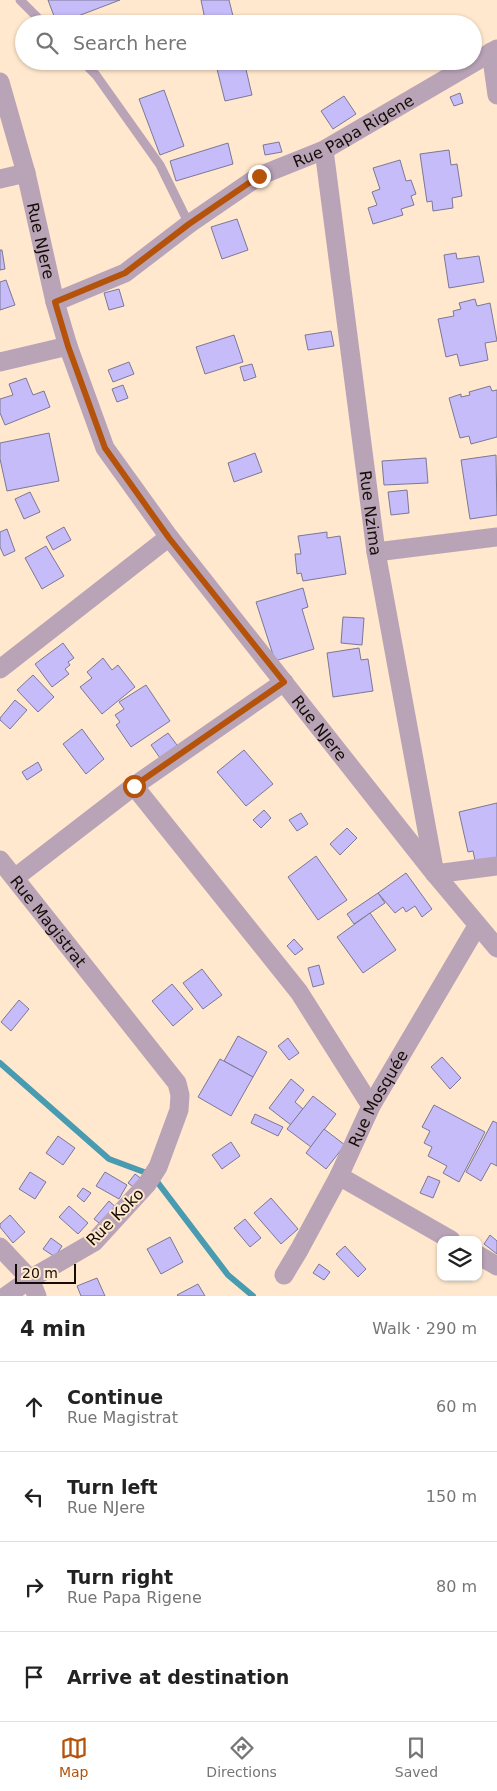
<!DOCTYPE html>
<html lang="en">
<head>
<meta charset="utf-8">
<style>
	:root { --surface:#fff; --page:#f2f2f2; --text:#222; --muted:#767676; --line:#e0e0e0; --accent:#b45309 }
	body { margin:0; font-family:"DejaVu Sans",sans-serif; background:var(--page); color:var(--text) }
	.controls { position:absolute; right:15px; bottom:15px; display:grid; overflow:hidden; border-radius:10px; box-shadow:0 1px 4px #0004 }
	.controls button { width:45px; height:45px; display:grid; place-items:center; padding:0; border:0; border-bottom:1px solid var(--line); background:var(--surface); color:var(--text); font:25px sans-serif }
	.scale { position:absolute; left:15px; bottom:12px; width:61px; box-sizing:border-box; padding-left:5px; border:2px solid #150d05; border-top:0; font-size:14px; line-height:18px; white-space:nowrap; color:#150d05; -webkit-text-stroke:4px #ffe8cd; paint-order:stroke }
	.stop { position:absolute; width:15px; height:15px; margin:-11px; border:4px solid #b45309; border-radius:50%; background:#fff }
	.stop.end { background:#b45309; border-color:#fff; box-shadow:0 1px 5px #0008 }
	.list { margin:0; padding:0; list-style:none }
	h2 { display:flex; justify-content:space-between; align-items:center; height:65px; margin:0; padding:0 20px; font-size:21px }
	h2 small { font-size:16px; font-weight:400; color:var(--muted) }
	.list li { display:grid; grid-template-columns:32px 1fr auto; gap:15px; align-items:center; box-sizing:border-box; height:90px; padding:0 20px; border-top:1px solid var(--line) }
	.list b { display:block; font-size:19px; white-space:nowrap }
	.list p { margin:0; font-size:16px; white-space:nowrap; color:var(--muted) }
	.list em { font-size:16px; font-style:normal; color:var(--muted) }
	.icon { flex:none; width:28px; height:28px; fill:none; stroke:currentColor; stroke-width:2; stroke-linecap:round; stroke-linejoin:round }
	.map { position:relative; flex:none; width:497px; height:1296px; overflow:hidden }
	.search { position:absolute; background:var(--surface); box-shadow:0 1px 4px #0004; left:15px; right:15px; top:15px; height:55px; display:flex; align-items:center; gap:12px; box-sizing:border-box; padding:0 18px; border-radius:28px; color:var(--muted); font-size:19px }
	.sheet { height:425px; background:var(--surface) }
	nav { display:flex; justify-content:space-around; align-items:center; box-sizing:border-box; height:70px; border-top:1px solid var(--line); background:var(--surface); font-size:14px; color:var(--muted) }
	nav a { display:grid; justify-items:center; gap:2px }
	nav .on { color:var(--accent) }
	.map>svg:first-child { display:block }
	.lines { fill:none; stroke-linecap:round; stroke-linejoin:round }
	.stream { stroke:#489bb0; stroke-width:6 }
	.building { fill:#c5bcf9; stroke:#7c7895 }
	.lane { stroke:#b9a3b7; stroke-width:9 }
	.street { stroke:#b9a3b7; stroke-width:19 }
	.route { stroke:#b45309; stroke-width:6 }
	.labels { text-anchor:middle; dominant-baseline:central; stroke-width:4; stroke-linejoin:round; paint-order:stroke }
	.street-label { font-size:16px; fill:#150d05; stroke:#ffe8cd }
</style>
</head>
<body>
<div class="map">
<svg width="497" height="1296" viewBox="0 0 497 1296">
	<rect width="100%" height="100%" fill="#ffe8cd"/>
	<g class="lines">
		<polyline class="stream" points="0,1063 109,1159 152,1175 228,1275 253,1296"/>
	</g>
	<g class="building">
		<polygon points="48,0 120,0 57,24"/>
		<polygon points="201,0 229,0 235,24 206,24"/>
		<polygon points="215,61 244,61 252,95 225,101"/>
		<polygon points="164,90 184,146 160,155 139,99"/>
		<polygon points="460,93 463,103 454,106 450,97"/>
		<polygon points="344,96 356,114 333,129 321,111"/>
		<polygon points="279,142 282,152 265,155 263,145"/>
		<polygon points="228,143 233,164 176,181 170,161"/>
		<polygon points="449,150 451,165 457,164 462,196 452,198 453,208 433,211 432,201 427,202 420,154"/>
		<polygon points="400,160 406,181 411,180 416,194 411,196 414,205 401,209 403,215 373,224 368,208 377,205 372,192 380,189 373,168"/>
		<polygon points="237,219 248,250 222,259 211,227"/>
		<polygon points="0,250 2,250 5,269 0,270"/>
		<polygon points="456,253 457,259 479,256 484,282 449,288 444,255"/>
		<polygon points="6,280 15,305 0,310 0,282"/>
		<polygon points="119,289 124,306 109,310 104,293"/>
		<polygon points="475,299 477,306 490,303 497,341 485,343 488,360 460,366 457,354 446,357 438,319 454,316 453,311 461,309 459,303"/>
		<polygon points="331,331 334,346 308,350 305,335"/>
		<polygon points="234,335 243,362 205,374 196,347"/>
		<polygon points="129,362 134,374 113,382 108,370"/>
		<polygon points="252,364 256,377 244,381 240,367"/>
		<polygon points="26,378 33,395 44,391 50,407 5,425 0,413 0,399 13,395 9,384"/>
		<polygon points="123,385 128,398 117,402 112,389"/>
		<polygon points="490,386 492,391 497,390 497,437 471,444 469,436 460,438 449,398 461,394 461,397 470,395 469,392"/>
		<polygon points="49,433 59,481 7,491 0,459 0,443"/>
		<polygon points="255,453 262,472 234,482 228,463"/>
		<polygon points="496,455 497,515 470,519 461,460"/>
		<polygon points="426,458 428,483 384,485 382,461"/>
		<polygon points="407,490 409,513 391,515 388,492"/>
		<polygon points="30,492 40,512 24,519 15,499"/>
		<polygon points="64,527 71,540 53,550 46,537"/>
		<polygon points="7,529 15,551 4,556 0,547 0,532"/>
		<polygon points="327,532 327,538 340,536 346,574 303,581 301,573 297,574 295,554 301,554 298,536"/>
		<polygon points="46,546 64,576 42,589 25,558"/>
		<polygon points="303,588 308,607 302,609 314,649 275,661 256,602"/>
		<polygon points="343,617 364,618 362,645 341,643"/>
		<polygon points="63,643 74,658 68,662 70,665 65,669 69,674 52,687 35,664"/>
		<polygon points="359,648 361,660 368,659 373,691 333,697 327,653"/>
		<polygon points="103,658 112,670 118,665 135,687 102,714 80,687 92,678 87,672"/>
		<polygon points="33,675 54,697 38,712 17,690"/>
		<polygon points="146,685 170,721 131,747 116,725 120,722 115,715 124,709 119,702"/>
		<polygon points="15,700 27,710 10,729 0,720 0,718"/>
		<polygon points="82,729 104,759 86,774 63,744"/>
		<polygon points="168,733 180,749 162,761 151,745"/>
		<polygon points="244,750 273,784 246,806 217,772"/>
		<polygon points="38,762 42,770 27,780 22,772"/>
		<polygon points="497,803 497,860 476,865 473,851 468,852 459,812"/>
		<polygon points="264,810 271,818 261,828 253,820"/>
		<polygon points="301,813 308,824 297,831 289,820"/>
		<polygon points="347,828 357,838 340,855 330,844"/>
		<polygon points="316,856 347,900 318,920 288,877"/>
		<polygon points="406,873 432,909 422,917 415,906 406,912 403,907 395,913 378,893"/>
		<polygon points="378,893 385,903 354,924 347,914"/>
		<polygon points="370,913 396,950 363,973 337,937"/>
		<polygon points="294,939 303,949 295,955 287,946"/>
		<polygon points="319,965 324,984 313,987 308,968"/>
		<polygon points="202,969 222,995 203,1009 183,983"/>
		<polygon points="172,984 193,1009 173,1026 152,1001"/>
		<polygon points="19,1000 29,1009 11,1031 1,1022"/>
		<polygon points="238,1036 267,1052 253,1077 224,1061"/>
		<polygon points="288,1038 299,1053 289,1060 278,1046"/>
		<polygon points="442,1057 461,1078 450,1089 431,1067"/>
		<polygon points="220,1059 253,1077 231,1116 198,1097"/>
		<polygon points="291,1079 304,1090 295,1102 303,1109 291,1125 269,1108"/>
		<polygon points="313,1096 336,1114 311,1147 287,1129"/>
		<polygon points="434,1105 485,1132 459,1182 443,1173 447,1166 428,1156 432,1147 424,1143 430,1131 422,1127"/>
		<polygon points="255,1114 283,1127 278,1136 251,1123"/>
		<polygon points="493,1121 497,1123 497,1166 491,1163 481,1181 466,1172"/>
		<polygon points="324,1129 345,1145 326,1169 306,1153"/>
		<polygon points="58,1136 75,1148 63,1165 46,1153"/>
		<polygon points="231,1142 240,1156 222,1169 212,1155"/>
		<polygon points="30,1172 46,1182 35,1199 19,1189"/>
		<polygon points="105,1172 127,1185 119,1199 96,1186"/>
		<polygon points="135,1174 143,1180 136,1189 128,1183"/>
		<polygon points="428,1176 440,1181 433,1198 420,1193"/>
		<polygon points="83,1188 91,1193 84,1202 77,1196"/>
		<polygon points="271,1198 298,1229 281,1244 254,1213"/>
		<polygon points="109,1201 119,1210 104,1227 94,1219"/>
		<polygon points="69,1206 88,1223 78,1234 59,1217"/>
		<polygon points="10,1215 25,1232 13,1243 0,1227 0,1224"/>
		<polygon points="245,1219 261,1238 250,1247 234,1228"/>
		<polygon points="490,1235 497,1241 497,1254 484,1244"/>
		<polygon points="170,1237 183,1262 161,1274 147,1249"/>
		<polygon points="51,1238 62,1246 55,1257 43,1249"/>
		<polygon points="345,1246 366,1269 358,1277 336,1254"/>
		<polygon points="319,1264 330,1272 324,1280 313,1273"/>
		<polygon points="97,1278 105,1296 81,1296 77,1286"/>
		<polygon points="198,1284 205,1296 178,1296 177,1295"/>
	</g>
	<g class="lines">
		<g class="lane">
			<polyline points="20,0 44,24"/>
			<polyline points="82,61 96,75 160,165 189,224"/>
		</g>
		<g class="street">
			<polyline points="491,52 497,95"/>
			<path id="s1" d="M0 82 26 173 55 302 68 346 105 448 169 537 435 874 497 948"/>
			<path id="s2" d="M324 150 376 552 435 874 497 866"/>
			<polyline points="0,179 26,173"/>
			<path id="s3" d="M55 302 125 273 189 224 259 176 324 150 497 49"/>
			<polyline points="0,362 68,346"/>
			<polyline points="376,552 497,537"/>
			<polyline points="0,669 169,537"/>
			<polyline points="134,786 299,992 371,1106"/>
			<path id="s4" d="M0 860 177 1083 180 1095 179 1110 158 1167 147 1184 94 1242 30 1279 6 1296"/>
			<polyline points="16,877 134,786 284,682"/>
			<polyline points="339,1176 451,1240"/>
			<polyline points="0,1247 30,1279 37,1296"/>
			<polyline points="478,1255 497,1266"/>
			<path id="s5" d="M284 1275 299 1250 339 1176 371 1106 477 926"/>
		</g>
	</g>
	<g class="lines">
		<polyline class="route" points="134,786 284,682 169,538 105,448 68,346 55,302 125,273 189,224 259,176"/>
	</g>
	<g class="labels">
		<g class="street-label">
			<text stroke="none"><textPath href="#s3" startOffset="346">Rue Papa Rigene</textPath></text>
			<text stroke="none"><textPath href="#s1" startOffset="164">Rue NJere</textPath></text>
			<text stroke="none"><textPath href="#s2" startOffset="366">Rue Nzima</textPath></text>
			<text stroke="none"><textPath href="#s1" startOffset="734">Rue NJere</textPath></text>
			<text stroke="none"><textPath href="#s4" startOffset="78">Rue Magistrat</textPath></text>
			<text stroke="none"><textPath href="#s5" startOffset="200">Rue Mosquée</textPath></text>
			<text transform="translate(115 1217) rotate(-45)">Rue Koko</text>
		</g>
	</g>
</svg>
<div class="controls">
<button><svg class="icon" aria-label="layers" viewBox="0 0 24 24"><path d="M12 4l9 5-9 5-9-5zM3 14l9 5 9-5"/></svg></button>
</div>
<div class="scale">20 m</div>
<div class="stop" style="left:134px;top:786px"></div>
<div class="stop end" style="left:259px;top:176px"></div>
<div class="search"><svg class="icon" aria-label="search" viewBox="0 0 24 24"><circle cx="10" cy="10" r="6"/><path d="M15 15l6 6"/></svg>Search here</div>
</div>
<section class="sheet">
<h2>4 min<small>Walk · 290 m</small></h2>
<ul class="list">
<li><svg class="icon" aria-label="ahead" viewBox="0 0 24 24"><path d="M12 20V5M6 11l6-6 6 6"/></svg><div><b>Continue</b><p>Rue Magistrat</p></div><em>60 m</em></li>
<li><svg class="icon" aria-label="left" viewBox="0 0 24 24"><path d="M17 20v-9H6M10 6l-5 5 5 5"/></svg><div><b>Turn left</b><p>Rue NJere</p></div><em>150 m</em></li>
<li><svg class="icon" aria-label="right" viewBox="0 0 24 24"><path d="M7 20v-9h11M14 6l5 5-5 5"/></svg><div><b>Turn right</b><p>Rue Papa Rigene</p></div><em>80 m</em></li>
<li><svg class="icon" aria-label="arrive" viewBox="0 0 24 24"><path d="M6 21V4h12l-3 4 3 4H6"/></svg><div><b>Arrive at destination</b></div></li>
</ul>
</section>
<nav>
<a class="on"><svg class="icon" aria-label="map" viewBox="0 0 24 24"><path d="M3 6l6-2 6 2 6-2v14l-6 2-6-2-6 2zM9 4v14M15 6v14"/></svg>Map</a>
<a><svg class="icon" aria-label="directions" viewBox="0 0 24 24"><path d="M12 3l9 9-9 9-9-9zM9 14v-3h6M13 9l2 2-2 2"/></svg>Directions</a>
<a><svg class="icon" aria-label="saved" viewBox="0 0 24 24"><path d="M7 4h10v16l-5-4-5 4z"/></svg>Saved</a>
</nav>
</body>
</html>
